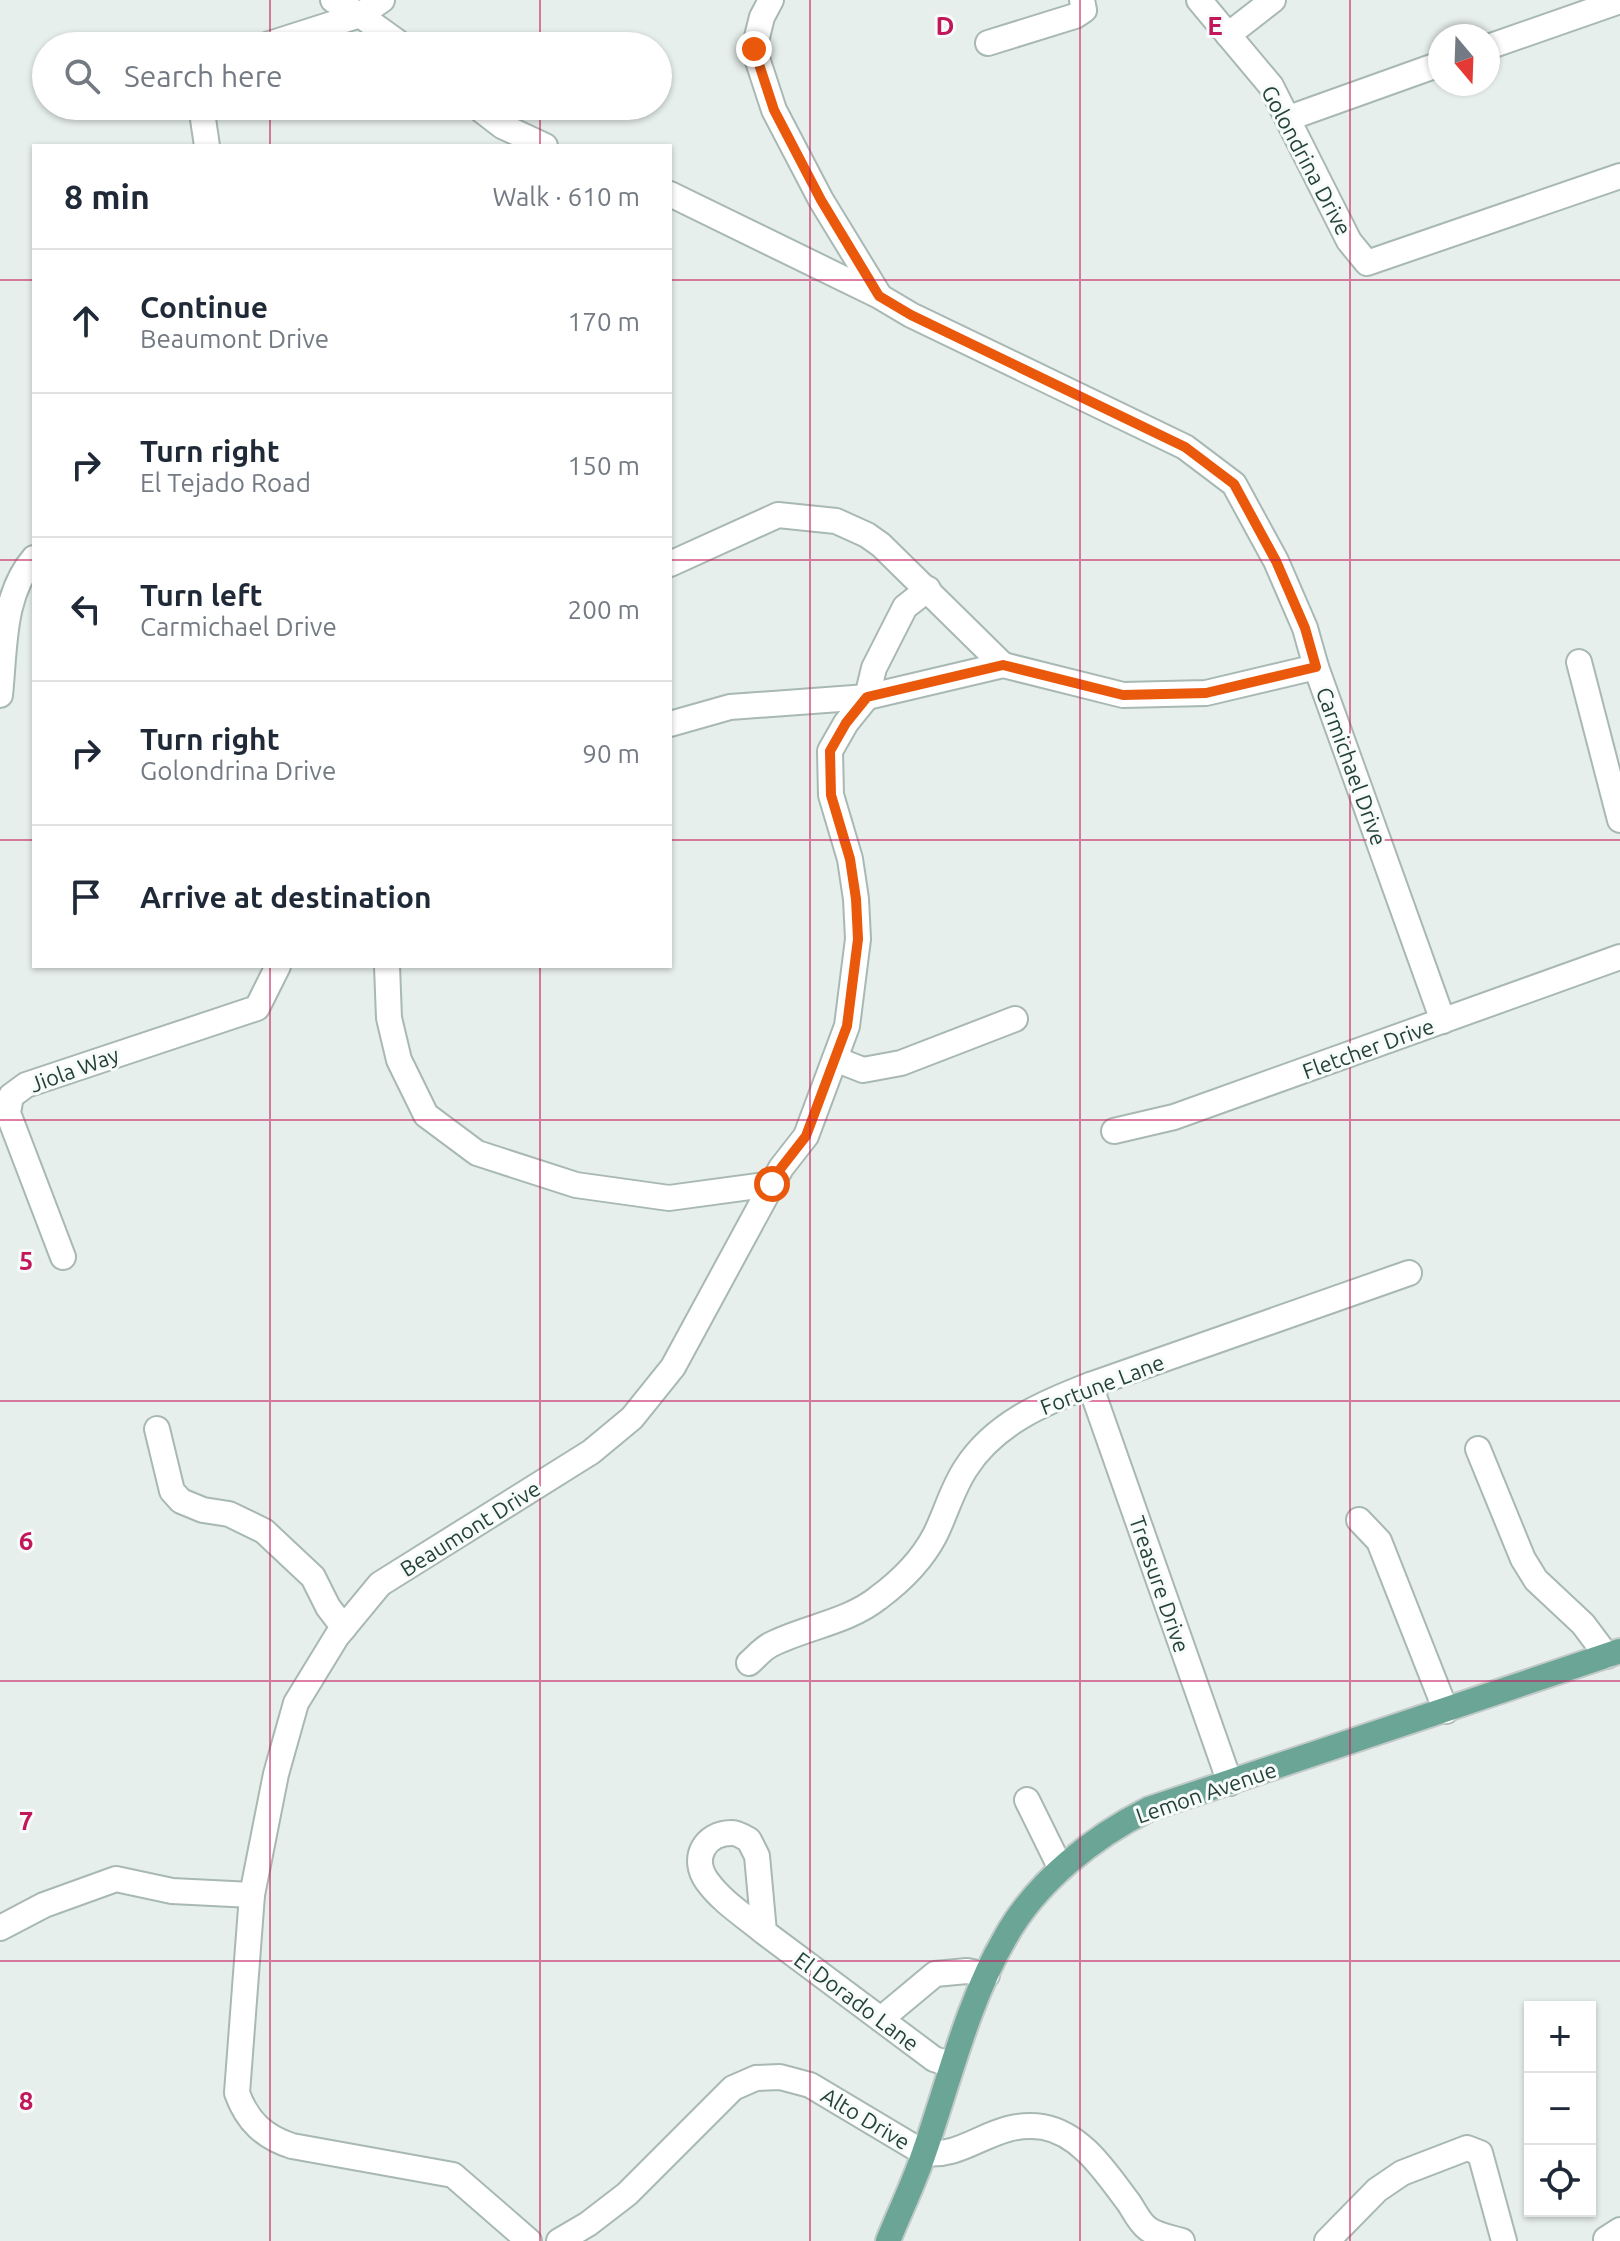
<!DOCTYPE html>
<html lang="en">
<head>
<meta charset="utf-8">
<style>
	:root { --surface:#fff; --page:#f6f6f7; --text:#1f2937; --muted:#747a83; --line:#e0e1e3 }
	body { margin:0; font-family:Ubuntu,sans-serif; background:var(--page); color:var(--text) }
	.controls { position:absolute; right:24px; bottom:24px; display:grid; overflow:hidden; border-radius:0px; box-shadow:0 2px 6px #0004 }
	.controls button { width:72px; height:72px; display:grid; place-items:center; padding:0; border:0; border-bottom:2px solid var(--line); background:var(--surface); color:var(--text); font:40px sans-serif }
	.compass { position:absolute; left:1428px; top:24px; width:72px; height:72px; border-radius:50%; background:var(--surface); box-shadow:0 2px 6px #0004; rotate:161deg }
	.stop { position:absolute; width:24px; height:24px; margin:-18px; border:6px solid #ea580c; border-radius:50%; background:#fff }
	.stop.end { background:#ea580c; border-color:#fff; box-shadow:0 2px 8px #0008 }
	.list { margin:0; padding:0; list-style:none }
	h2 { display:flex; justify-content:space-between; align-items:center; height:104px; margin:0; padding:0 32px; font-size:34px }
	h2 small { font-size:26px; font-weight:400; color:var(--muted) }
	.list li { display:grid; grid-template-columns:52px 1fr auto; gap:24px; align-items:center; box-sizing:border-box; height:144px; padding:0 32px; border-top:2px solid var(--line) }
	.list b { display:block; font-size:30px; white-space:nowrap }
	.list p { margin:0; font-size:26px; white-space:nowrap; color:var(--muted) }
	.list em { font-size:26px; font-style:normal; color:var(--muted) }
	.icon { flex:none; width:44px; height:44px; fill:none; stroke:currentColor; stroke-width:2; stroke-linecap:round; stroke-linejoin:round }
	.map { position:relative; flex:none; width:1620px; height:2241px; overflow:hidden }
	.search { position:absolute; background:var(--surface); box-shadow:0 2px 6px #0004; left:32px; top:32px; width:640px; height:88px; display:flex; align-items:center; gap:20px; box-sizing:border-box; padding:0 28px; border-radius:44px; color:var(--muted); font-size:30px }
	.panel { position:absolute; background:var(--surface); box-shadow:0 2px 6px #0004; left:32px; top:144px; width:640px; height:824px; border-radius:0px }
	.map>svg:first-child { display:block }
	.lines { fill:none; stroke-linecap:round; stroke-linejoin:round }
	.minor-casing { stroke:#a8b8b2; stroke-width:28 }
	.major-casing { stroke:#c2cac8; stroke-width:28 }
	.minor { stroke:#fff; stroke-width:24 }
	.major { stroke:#6aa596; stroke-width:24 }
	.route { stroke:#ea580c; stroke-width:10 }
	.grid { fill:none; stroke:#c2185b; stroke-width:2; stroke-opacity:0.55 }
	.labels { text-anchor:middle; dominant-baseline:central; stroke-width:6; stroke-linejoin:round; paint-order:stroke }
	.street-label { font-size:22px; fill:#24423a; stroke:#f7fbf9 }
	.grid-label { font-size:26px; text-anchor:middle; font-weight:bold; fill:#c2185b; stroke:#f7fbf9; stroke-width:6; stroke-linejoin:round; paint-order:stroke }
</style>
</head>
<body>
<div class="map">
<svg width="1620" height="2241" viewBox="0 0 1620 2241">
	<rect width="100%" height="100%" fill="#e6efeb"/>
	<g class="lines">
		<defs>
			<g id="minor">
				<polyline points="333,0 360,15 403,46"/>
				<polyline points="771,0 762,17 754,49 774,110 821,200 879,295"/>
				<polyline points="1199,0 1271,86 1349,241 1367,263 1620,176"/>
				<polyline points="1228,35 1273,0"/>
				<polyline points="988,43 1075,16 1084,10 1082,0"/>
				<polyline points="263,46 360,15 382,0"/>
				<polyline points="1488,47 1620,1"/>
				<polyline points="204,106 203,119 207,146"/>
				<polyline points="476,106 502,126 545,146"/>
				<polyline points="1289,118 1440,64"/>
				<polyline points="670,194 879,296 911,315 1185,447 1234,484 1276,561 1305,628 1316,667 1443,1021"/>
				<polyline points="670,564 778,515 836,521 867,535 881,545 1003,665"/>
				<polyline points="1579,662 1620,820"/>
				<path d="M0 695C5 648 2 595 34 558"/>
				<polyline points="670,724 730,707 867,697 1003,665 1123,695 1206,693 1316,667"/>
				<polyline points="387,966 389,1018 399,1060 426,1115 477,1153 576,1185 669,1198 772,1184"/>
				<polyline points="835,1059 863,1070 901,1063 1015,1019"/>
				<polyline points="1114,1131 1174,1117 1620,957"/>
				<polyline points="63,1257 8,1113 11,1096 26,1085 257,1008 278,966"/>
				<polyline points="1090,1385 1230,1783"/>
				<polyline points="157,1429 172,1491 181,1501 203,1510 229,1514 264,1531 313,1577 328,1607 344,1628"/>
				<polyline points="1478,1449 1523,1559 1536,1580 1583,1624 1607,1656"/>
				<polyline points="1359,1520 1379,1541 1446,1711"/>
				<path d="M749 1663C756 1657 763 1648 772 1644 806 1627 848 1622 878 1598 901 1581 922 1560 935 1535 946 1513 952 1489 966 1468 994 1424 1043 1403 1090 1385L1409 1273"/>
				<polyline points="1027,1800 1061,1869"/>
				<polyline points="0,1928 44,1905 116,1879 172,1891 252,1895"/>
				<path d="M764 1932C745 1916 722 1902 707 1881 691 1859 704 1833 732 1833 737 1833 744 1837 749 1840L757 1856 764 1932 934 2059 952 2065"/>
				<polyline points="881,2019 935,1974 967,1971 987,1975"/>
				<polyline points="1606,2239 1620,2230"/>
				<path d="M529 2241 453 2175 292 2146C264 2137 247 2121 237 2093L252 1895 276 1774 296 1703 337 1636 380 1584 591 1452 632 1418 673 1367 781 1168 806 1136 847 1026 858 939 856 899 850 859 831 795 830 751 846 723 867 697 874 668 905 607 928 589"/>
				<path d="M559 2241 588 2224 627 2194 733 2088 756 2078 780 2077 810 2085 924 2153C966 2159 994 2119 1043 2127 1082 2134 1106 2173 1129 2203 1134 2211 1140 2223 1147 2228 1155 2235 1172 2238 1182 2241"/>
				<polyline points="1327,2241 1377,2190 1402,2173 1467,2148 1480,2153 1504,2241"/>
			</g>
			<path id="major" d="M888 2241C900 2211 915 2181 925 2150 949 2081 968 2001 1005 1938 1036 1882 1093 1837 1149 1809L1620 1651"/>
		</defs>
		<use href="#minor" class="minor-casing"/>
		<use href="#major" class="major-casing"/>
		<use href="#minor" class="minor"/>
		<use href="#major" class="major"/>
	</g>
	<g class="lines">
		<polyline class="route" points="754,49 774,110 821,200 879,296 911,315 1185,447 1234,484 1276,561 1305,628 1316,667 1206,693 1123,695 1003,665 867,697 846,723 830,751 831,795 850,859 856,899 858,939 847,1026 806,1136 781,1168 772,1184"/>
	</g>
	<path class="grid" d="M270 0V46M540 0V46M810 0V2241M1080 0V2241M1350 0V2241M270 106V146M540 106V146M0 280H34M670 280H1620M0 560H34M670 560H1620M0 840H34M670 840H1620M270 966V2241M540 966V2241M0 1120H1620M0 1401H1620M0 1681H1620M0 1961H1620"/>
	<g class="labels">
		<g class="street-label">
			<text transform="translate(1307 160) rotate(62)">Golondrina Drive</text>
			<text transform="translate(1352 766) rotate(70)">Carmichael Drive</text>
			<text transform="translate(1368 1048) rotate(-20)">Fletcher Drive</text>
			<text transform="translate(74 1069) rotate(-20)">Jiola Way</text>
			<text transform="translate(1102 1384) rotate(-21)">Fortune Lane</text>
			<text transform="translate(470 1528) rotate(-32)">Beaumont Drive</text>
			<text transform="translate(1160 1584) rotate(71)">Treasure Drive</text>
			<text transform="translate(1206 1792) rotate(-19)">Lemon Avenue</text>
			<text transform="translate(857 2001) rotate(37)">El Dorado Lane</text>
			<text transform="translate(866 2118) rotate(31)">Alto Drive</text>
		</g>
	</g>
	<g class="grid-label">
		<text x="945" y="35">D</text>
		<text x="1215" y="35">E</text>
		<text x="26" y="1270">5</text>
		<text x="26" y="1550">6</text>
		<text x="26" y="1830">7</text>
		<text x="26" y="2110">8</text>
	</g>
</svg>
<div class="controls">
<button>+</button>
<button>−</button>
<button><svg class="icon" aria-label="locate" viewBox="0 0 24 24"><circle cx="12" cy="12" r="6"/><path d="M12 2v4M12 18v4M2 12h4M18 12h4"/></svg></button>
</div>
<svg class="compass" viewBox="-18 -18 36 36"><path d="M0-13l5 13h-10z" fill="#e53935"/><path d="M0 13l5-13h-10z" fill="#747a83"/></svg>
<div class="stop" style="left:772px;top:1184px"></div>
<div class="stop end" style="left:754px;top:49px"></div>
<div class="search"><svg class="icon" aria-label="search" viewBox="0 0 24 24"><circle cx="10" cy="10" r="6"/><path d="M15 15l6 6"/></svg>Search here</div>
<section class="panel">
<h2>8 min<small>Walk · 610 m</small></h2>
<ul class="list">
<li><svg class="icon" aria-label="ahead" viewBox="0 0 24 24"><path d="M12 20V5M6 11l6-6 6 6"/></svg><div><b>Continue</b><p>Beaumont Drive</p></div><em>170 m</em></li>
<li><svg class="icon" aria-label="right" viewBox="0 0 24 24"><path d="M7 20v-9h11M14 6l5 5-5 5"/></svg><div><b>Turn right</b><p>El Tejado Road</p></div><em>150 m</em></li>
<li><svg class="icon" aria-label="left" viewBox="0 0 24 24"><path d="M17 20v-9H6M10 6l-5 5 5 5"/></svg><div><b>Turn left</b><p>Carmichael Drive</p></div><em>200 m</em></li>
<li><svg class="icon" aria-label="right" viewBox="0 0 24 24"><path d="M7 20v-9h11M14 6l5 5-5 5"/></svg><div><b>Turn right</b><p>Golondrina Drive</p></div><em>90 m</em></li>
<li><svg class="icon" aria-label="arrive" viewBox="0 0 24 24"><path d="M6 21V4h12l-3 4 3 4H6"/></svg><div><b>Arrive at destination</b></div></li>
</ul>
</section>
</div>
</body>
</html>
